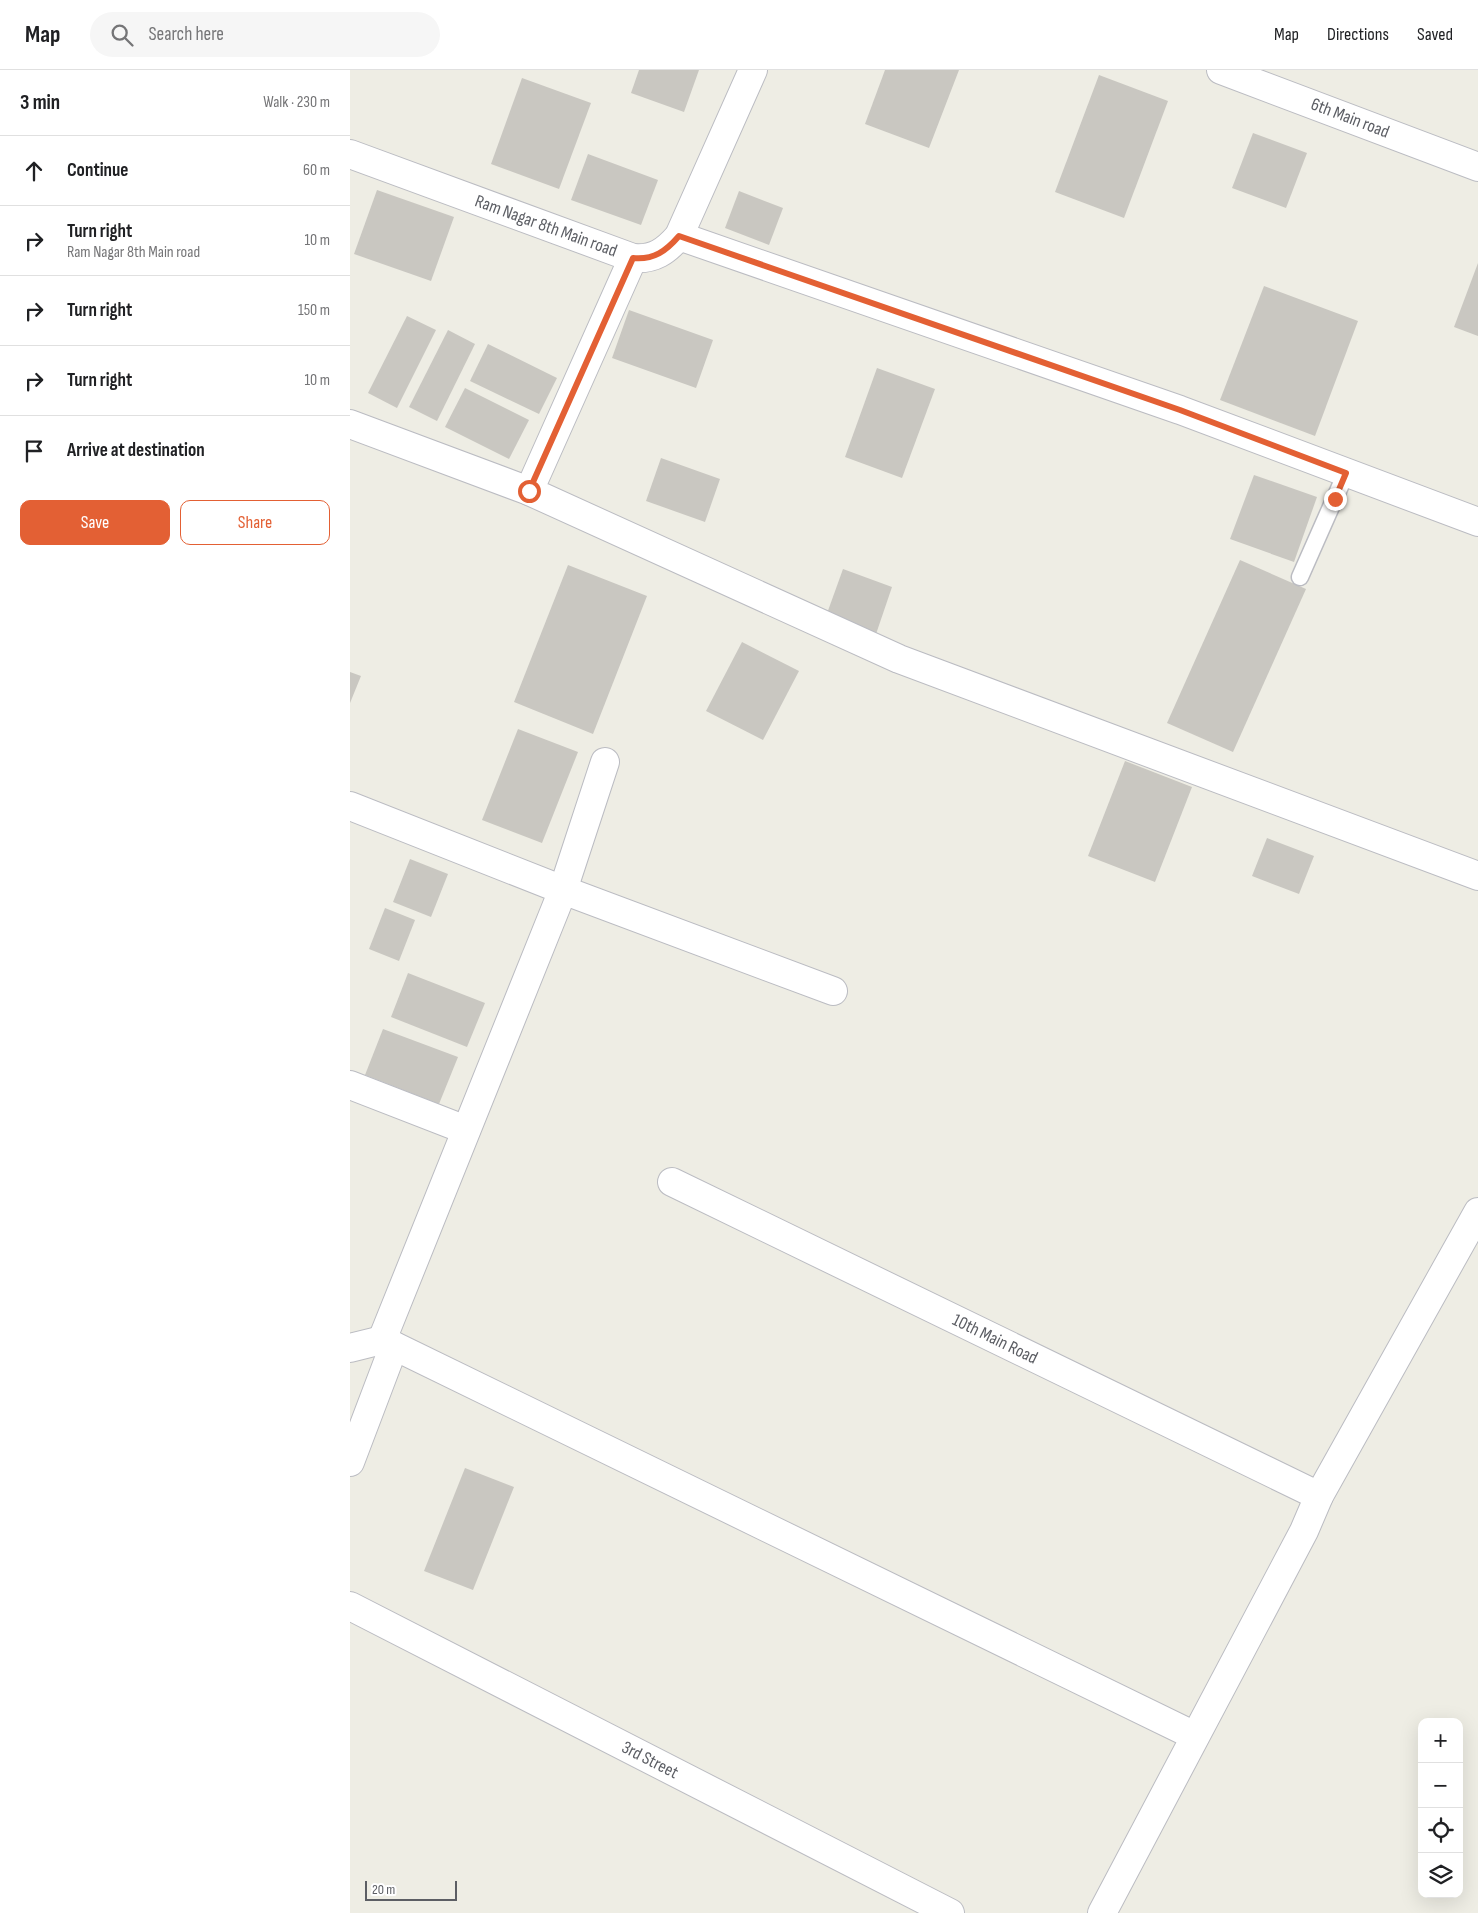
<!DOCTYPE html>
<html lang="en">
<head>
<meta charset="utf-8">
<style>
	:root { --surface:#fff; --page:#f6f6f6; --text:#202124; --muted:#757577; --line:#e0e0e0; --accent:#e36034 }
	body { margin:0; font-family:"Sofia Sans Condensed",sans-serif; background:var(--page); color:var(--text) }
	.controls { position:absolute; right:15px; bottom:15px; display:grid; overflow:hidden; border-radius:10px; box-shadow:0 5px 20px #0002 }
	.controls button { width:45px; height:45px; display:grid; place-items:center; padding:0; border:0; border-bottom:1px solid var(--line); background:var(--surface); color:var(--text); font:25px sans-serif }
	.scale { position:absolute; left:15px; bottom:12px; width:92px; box-sizing:border-box; padding-left:5px; border:2px solid #5c5e64; border-top:0; font-size:14px; line-height:18px; white-space:nowrap; color:#5c5e64; -webkit-text-stroke:4px #fff; paint-order:stroke }
	.stop { position:absolute; width:15px; height:15px; margin:-11px; border:4px solid #e36034; border-radius:50%; background:#fff }
	.stop.end { background:#e36034; border-color:#fff; box-shadow:0 1px 5px #0008 }
	.list { margin:0; padding:0; list-style:none }
	h2 { display:flex; justify-content:space-between; align-items:center; height:65px; margin:0; padding:0 20px; font-size:21px }
	h2 small { font-size:16px; font-weight:400; color:var(--muted) }
	.list li { display:grid; grid-template-columns:32px 1fr auto; gap:15px; align-items:center; box-sizing:border-box; height:70px; padding:0 20px; border-top:1px solid var(--line) }
	.list b { display:block; font-size:19px; white-space:nowrap }
	.list p { margin:0; font-size:16px; white-space:nowrap; color:var(--muted) }
	.list em { font-size:16px; font-style:normal; color:var(--muted) }
	.actions { display:flex; gap:10px; padding:15px 20px }
	.actions a { flex:1; padding:11px 0; border:1px solid var(--accent); border-radius:10px; text-align:center; font-size:18px; color:var(--accent) }
	.actions .main { background:var(--accent); color:#fff }
	.icon { flex:none; width:28px; height:28px; fill:none; stroke:currentColor; stroke-width:2; stroke-linecap:round; stroke-linejoin:round }
	.map { position:relative; flex:none; width:1128px; height:1843px; overflow:hidden }
	header { display:flex; align-items:center; gap:30px; box-sizing:border-box; height:70px; padding:0 25px; background:var(--surface); border-bottom:1px solid var(--line) }
	header strong { font-size:24px }
	nav { display:flex; gap:28px; margin-inline-start:auto; font-size:18px }
	.search { width:350px; height:45px; background:var(--page); display:flex; align-items:center; gap:12px; box-sizing:border-box; padding:0 18px; border-radius:28px; color:var(--muted); font-size:19px }
	main { display:flex }
	aside { flex:1; background:var(--surface) }
	.map>svg:first-child { display:block }
	.building { fill:#c9c7c1 }
	.lines { fill:none; stroke-linecap:round; stroke-linejoin:round }
	.lane-casing { stroke:#bbbcc2; stroke-width:19 }
	.street-casing { stroke:#bbbcc2; stroke-width:30 }
	.lane { stroke:#fff; stroke-width:16 }
	.street { stroke:#fff; stroke-width:28 }
	.route { stroke:#e36034; stroke-width:6 }
	.labels { text-anchor:middle; dominant-baseline:central; stroke-width:4; stroke-linejoin:round; paint-order:stroke }
	.street-label { font-size:18px; fill:#5c5e64; stroke:#fff }
</style>
</head>
<body>
<header>
<strong>Map</strong>
<div class="search"><svg class="icon" aria-label="search" viewBox="0 0 24 24"><circle cx="10" cy="10" r="6"/><path d="M15 15l6 6"/></svg>Search here</div>
<nav><a>Map</a><a>Directions</a><a>Saved</a></nav>
</header>
<main>
<aside>
<h2>3 min<small>Walk · 230 m</small></h2>
<ul class="list">
<li><svg class="icon" aria-label="ahead" viewBox="0 0 24 24"><path d="M12 20V5M6 11l6-6 6 6"/></svg><div><b>Continue</b></div><em>60 m</em></li>
<li><svg class="icon" aria-label="right" viewBox="0 0 24 24"><path d="M7 20v-9h11M14 6l5 5-5 5"/></svg><div><b>Turn right</b><p>Ram Nagar 8th Main road</p></div><em>10 m</em></li>
<li><svg class="icon" aria-label="right" viewBox="0 0 24 24"><path d="M7 20v-9h11M14 6l5 5-5 5"/></svg><div><b>Turn right</b></div><em>150 m</em></li>
<li><svg class="icon" aria-label="right" viewBox="0 0 24 24"><path d="M7 20v-9h11M14 6l5 5-5 5"/></svg><div><b>Turn right</b></div><em>10 m</em></li>
<li><svg class="icon" aria-label="arrive" viewBox="0 0 24 24"><path d="M6 21V4h12l-3 4 3 4H6"/></svg><div><b>Arrive at destination</b></div></li>
</ul>
<div class="actions"><a class="main">Save</a><a>Share</a></div>
</aside>
<div class="map">
<svg width="1128" height="1843" viewBox="0 0 1128 1843">
	<rect width="100%" height="100%" fill="#eeede4"/>
	<g class="building">
		<polygon points="289,0 349,0 334,42 281,23"/>
		<polygon points="535,0 609,0 579,78 515,54"/>
		<polygon points="749,5 818,31 774,148 705,122"/>
		<polygon points="172,8 241,33 209,119 141,94"/>
		<polygon points="903,63 957,83 936,138 882,118"/>
		<polygon points="238,84 308,110 291,155 221,130"/>
		<polygon points="27,120 104,147 81,211 4,184"/>
		<polygon points="389,121 433,138 419,175 375,158"/>
		<polygon points="1128,193 1128,266 1104,257"/>
		<polygon points="914,216 1008,251 965,366 870,330"/>
		<polygon points="279,240 363,270 346,318 262,288"/>
		<polygon points="57,246 86,260 47,338 18,323"/>
		<polygon points="98,260 125,274 87,351 59,337"/>
		<polygon points="138,274 207,308 189,344 120,311"/>
		<polygon points="527,298 585,319 552,408 495,387"/>
		<polygon points="115,318 179,350 159,389 95,357"/>
		<polygon points="311,388 370,409 355,452 296,431"/>
		<polygon points="904,405 967,427 944,492 880,469"/>
		<polygon points="890,490 956,519 883,682 817,653"/>
		<polygon points="218,495 297,526 243,664 164,632"/>
		<polygon points="493,499 542,517 525,567 475,549"/>
		<polygon points="392,572 449,601 413,670 356,641"/>
		<polygon points="0,602 11,606 0,633"/>
		<polygon points="168,659 228,682 192,773 132,750"/>
		<polygon points="775,691 842,717 805,812 738,786"/>
		<polygon points="917,768 964,786 949,824 902,806"/>
		<polygon points="60,789 98,804 81,847 43,832"/>
		<polygon points="35,838 65,850 49,891 19,879"/>
		<polygon points="58,903 135,933 117,977 41,947"/>
		<polygon points="33,959 108,987 89,1034 15,1005"/>
		<polygon points="115,1398 164,1417 123,1520 74,1501"/>
	</g>
	<g class="lines">
		<defs>
			<polyline id="lane" points="950,507 996,403"/>
			<g id="street">
				<polyline points="871,0 1128,97"/>
				<path d="M0 84 283 188C304 190 316 181 329 166L403 0"/>
				<polyline points="329,166 830,340 1128,452"/>
				<polyline points="283,188 179,421 549,589 1128,806"/>
				<polyline points="0,354 179,421"/>
				<polyline points="0,736 213,820 483,921"/>
				<polyline points="0,1015 116,1060"/>
				<polyline points="322,1112 969,1426"/>
				<polyline points="32,1270 213,820 255,692"/>
				<polyline points="0,1278 32,1270 845,1666"/>
				<polyline points="0,1392 44,1276"/>
				<polyline points="0,1536 600,1843"/>
				<polyline points="752,1843 954,1461 969,1426 1128,1142"/>
			</g>
		</defs>
		<use href="#lane" class="lane-casing"/>
		<use href="#street" class="street-casing"/>
		<use href="#lane" class="lane"/>
		<use href="#street" class="street"/>
	</g>
	<g class="lines">
		<path class="route" d="M179 421 283 188C304 190 316 181 329 166L830 340 996 403 985 429"/>
	</g>
	<g class="labels">
		<g class="street-label">
			<text transform="translate(1000 48) rotate(21)">6th Main road</text>
			<text transform="translate(196 156) rotate(20)">Ram Nagar 8th Main road</text>
			<text transform="translate(645 1269) rotate(26)">10th Main Road</text>
			<text transform="translate(300 1690) rotate(27)">3rd Street</text>
		</g>
	</g>
</svg>
<div class="controls">
<button>+</button>
<button>−</button>
<button><svg class="icon" aria-label="locate" viewBox="0 0 24 24"><circle cx="12" cy="12" r="6"/><path d="M12 2v4M12 18v4M2 12h4M18 12h4"/></svg></button>
<button><svg class="icon" aria-label="layers" viewBox="0 0 24 24"><path d="M12 4l9 5-9 5-9-5zM3 14l9 5 9-5"/></svg></button>
</div>
<div class="scale">20 m</div>
<div class="stop" style="left:179px;top:421px"></div>
<div class="stop end" style="left:985px;top:429px"></div>
</div>
</main>
</body>
</html>
